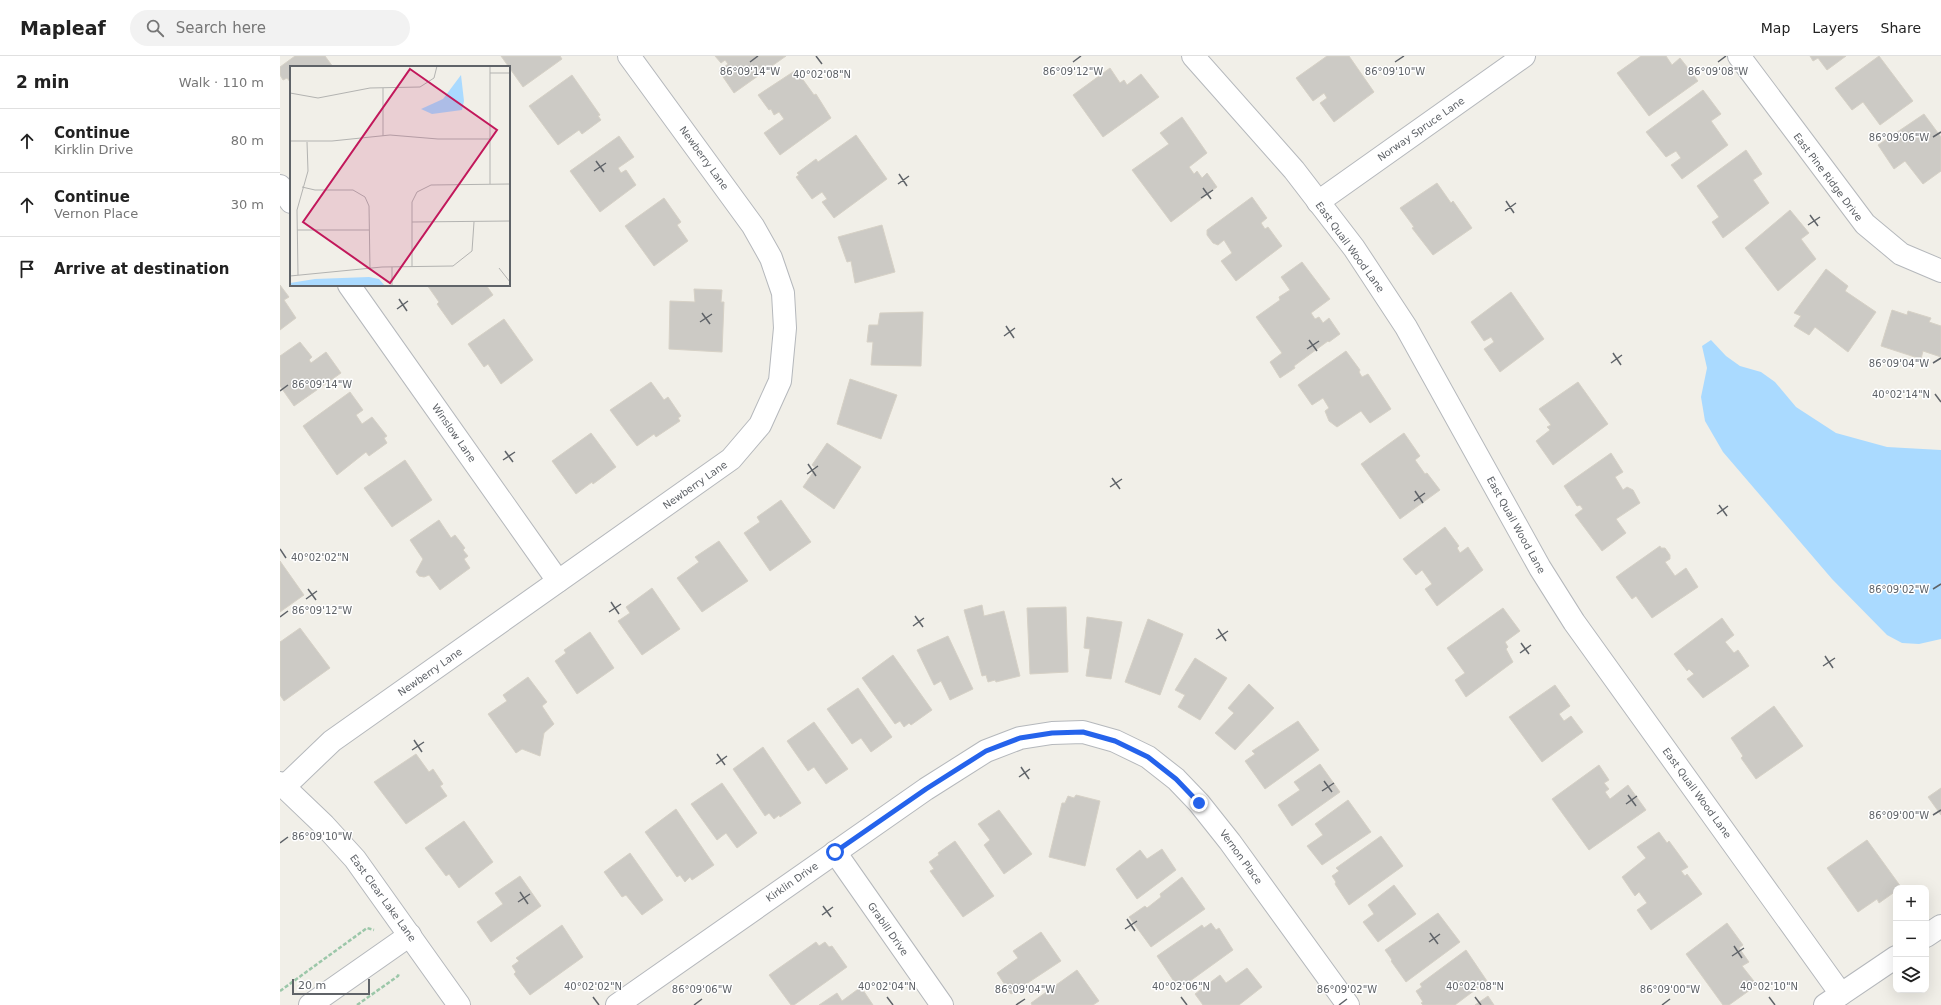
<!DOCTYPE html>
<html lang="en">
<head>
<meta charset="utf-8">
<style>
	:root { --surface:#fff; --page:#f2f2f2; --text:#222; --muted:#767676; --line:#e0e0e0 }
	body { margin:0; font-family:"DejaVu Sans",sans-serif; background:var(--page); color:var(--text) }
	.controls { position:absolute; right:12px; bottom:12px; display:grid; overflow:hidden; border-radius:8px; box-shadow:0 4px 16px #0002 }
	.controls button { width:36px; height:36px; display:grid; place-items:center; padding:0; border:0; border-bottom:1px solid var(--line); background:var(--surface); color:var(--text); font:20px sans-serif }
	.scale { position:absolute; left:12px; bottom:10px; width:78px; box-sizing:border-box; padding-left:4px; border:2px solid #5f6368; border-top:0; font-size:11px; line-height:14px; white-space:nowrap; color:#5f6368; -webkit-text-stroke:3px #fff; paint-order:stroke }
	.stop { position:absolute; width:12px; height:12px; margin:-9px; border:3px solid #2563eb; border-radius:50%; background:#fff }
	.stop.end { background:#2563eb; border-color:#fff; box-shadow:0 1px 4px #0008 }
	.list { margin:0; padding:0; list-style:none }
	h2 { display:flex; justify-content:space-between; align-items:center; height:52px; margin:0; padding:0 16px; font-size:17px }
	h2 small { font-size:13px; font-weight:400; color:var(--muted) }
	.list li { display:grid; grid-template-columns:26px 1fr auto; gap:12px; align-items:center; box-sizing:border-box; height:64px; padding:0 16px; border-top:1px solid var(--line) }
	.list b { display:block; font-size:15px; white-space:nowrap }
	.list p { margin:0; font-size:13px; white-space:nowrap; color:var(--muted) }
	.list em { font-size:13px; font-style:normal; color:var(--muted) }
	.icon { flex:none; width:22px; height:22px; fill:none; stroke:currentColor; stroke-width:2; stroke-linecap:round; stroke-linejoin:round }
	.map { position:relative; flex:none; width:1661px; height:949px; overflow:hidden }
	header { display:flex; align-items:center; gap:24px; box-sizing:border-box; height:56px; padding:0 20px; background:var(--surface); border-bottom:1px solid var(--line) }
	header strong { font-size:19px }
	nav { display:flex; gap:22px; margin-inline-start:auto; font-size:14px }
	.search { width:280px; height:36px; background:var(--page); display:flex; align-items:center; gap:10px; box-sizing:border-box; padding:0 14px; border-radius:22px; color:var(--muted); font-size:15px }
	main { display:flex }
	aside { flex:1; background:var(--surface) }
	.map>svg:first-child { display:block }
	.water { fill:#aadaff }
	.building { fill:#cccac5; stroke:#d6d1c6 }
	.lines { fill:none; stroke-linecap:round; stroke-linejoin:round }
	.street-casing { stroke:#b5b8bc; stroke-width:24 }
	.path { stroke:#9cc7a9; stroke-width:2.5; stroke-dasharray:4 2; stroke-linecap:butt }
	.street { stroke:#fff; stroke-width:22 }
	.route { stroke:#2563eb; stroke-width:5 }
	.ticks { fill:none; stroke:#5f6368; stroke-width:1.5 }
	.labels { text-anchor:middle; dominant-baseline:central; stroke-width:3; stroke-linejoin:round; paint-order:stroke }
	.street-label { font-size:10px; fill:#5f6368; stroke:#fff }
	.inset-road { fill:none; stroke:#b3b3b1; stroke-width:1 }
	.view { fill:#c2185b; fill-opacity:0.15; stroke:#c2185b; stroke-width:2 }
	.inset-edge { fill:none; stroke:#5f6368; stroke-width:2 }
	.ticks-label { font-size:10px; text-anchor:middle; fill:#5f6368; stroke:#fff; stroke-width:3; stroke-linejoin:round; paint-order:stroke }
</style>
</head>
<body>
<header>
<strong>Mapleaf</strong>
<div class="search"><svg class="icon" aria-label="search" viewBox="0 0 24 24"><circle cx="10" cy="10" r="6"/><path d="M15 15l6 6"/></svg>Search here</div>
<nav><a>Map</a><a>Layers</a><a>Share</a></nav>
</header>
<main>
<aside>
<h2>2 min<small>Walk · 110 m</small></h2>
<ul class="list">
<li><svg class="icon" aria-label="ahead" viewBox="0 0 24 24"><path d="M12 20V5M6 11l6-6 6 6"/></svg><div><b>Continue</b><p>Kirklin Drive</p></div><em>80 m</em></li>
<li><svg class="icon" aria-label="ahead" viewBox="0 0 24 24"><path d="M12 20V5M6 11l6-6 6 6"/></svg><div><b>Continue</b><p>Vernon Place</p></div><em>30 m</em></li>
<li><svg class="icon" aria-label="arrive" viewBox="0 0 24 24"><path d="M6 21V4h12l-3 4 3 4H6"/></svg><div><b>Arrive at destination</b></div></li>
</ul>
</aside>
<div class="map">
<svg width="1661" height="949" viewBox="0 0 1661 949">
	<rect width="100%" height="100%" fill="#f1efe8"/>
	<polygon class="water" points="1431,284 1446,300 1460,310 1481,316 1495,326 1516,351 1556,377 1607,391 1661,394 1661,583 1639,588 1622,587 1607,579 1552,523 1443,396 1425,365 1421,341 1427,312 1422,290"/>
	<g class="building">
		<polygon points="15,0 45,0 53,11 11,11 11,27 7,22 3,24 0,19 0,11"/>
		<polygon points="221,0 280,0 282,3 243,31"/>
		<polygon points="435,0 506,0 454,37 439,15 448,8 445,4 441,7"/>
		<polygon points="1047,0 1069,0 1094,36 1054,66 1040,47 1047,42 1044,37 1033,45 1016,22"/>
		<polygon points="1361,0 1386,0 1392,9 1400,2 1418,25 1369,60 1337,17"/>
		<polygon points="1530,0 1566,0 1547,14 1538,2 1533,5"/>
		<polygon points="1599,0 1633,45 1600,69 1583,46 1572,54 1555,32"/>
		<polygon points="830,12 840,27 844,24 847,29 861,18 879,41 823,81 793,39"/>
		<polygon points="516,14 534,39 536,38 551,62 500,99 484,77 504,63 499,56 494,59 491,53 489,54 478,39"/>
		<polygon points="292,19 320,59 318,60 321,64 302,78 299,74 278,89 249,50"/>
		<polygon points="1423,34 1441,58 1431,65 1448,89 1402,123 1391,109 1401,102 1396,95 1386,101 1366,76"/>
		<polygon points="1644,58 1661,81 1661,115 1643,128 1625,105 1614,113 1598,89"/>
		<polygon points="902,61 927,97 909,111 914,118 917,115 922,122 927,117 937,131 891,166 852,114 889,88 880,77"/>
		<polygon points="576,79 607,123 554,162 542,146 547,143 542,136 532,143 516,121 519,119 517,117 536,103 538,106"/>
		<polygon points="339,80 354,101 338,112 341,117 346,114 356,129 320,156 290,115"/>
		<polygon points="1466,94 1482,118 1473,124 1489,147 1443,182 1432,166 1439,161 1417,130"/>
		<polygon points="1157,127 1171,147 1173,145 1192,172 1153,199 1132,172 1134,171 1120,152"/>
		<polygon points="972,141 987,162 981,167 985,173 988,171 1002,190 956,225 941,205 952,197 944,184 938,189 933,187 927,179 927,174"/>
		<polygon points="384,142 401,166 397,169 408,185 374,210 345,170"/>
		<polygon points="1510,154 1529,177 1521,183 1536,203 1498,235 1465,192"/>
		<polygon points="602,169 615,216 575,227 571,205 567,206 558,181"/>
		<polygon points="1022,206 1050,243 1031,257 1035,263 1039,261 1043,267 1049,262 1060,278 1049,286 1048,285 1014,310 1015,312 1000,322 990,306 1002,297 976,261 1000,244 999,241 1010,234 1001,221"/>
		<polygon points="1546,213 1568,230 1565,235 1596,256 1568,296 1535,271 1529,279 1514,270 1521,260 1514,257"/>
		<polygon points="0,229 9,241 4,244 16,262 0,274"/>
		<polygon points="147,229 206,229 213,239 172,269 157,248 159,246"/>
		<polygon points="414,233 442,234 441,246 444,246 442,296 389,293 390,245 415,246"/>
		<polygon points="1231,236 1264,283 1220,316 1204,293 1214,286 1211,281 1204,285 1191,266"/>
		<polygon points="1612,254 1627,259 1628,255 1651,262 1649,266 1661,270 1661,301 1643,295 1641,303 1601,290"/>
		<polygon points="643,256 641,310 591,309 593,286 587,286 589,269 598,269 600,257"/>
		<polygon points="224,263 253,304 221,328 208,308 204,311 188,288"/>
		<polygon points="20,286 32,301 29,304 31,307 46,296 61,317 14,350 0,330 0,300"/>
		<polygon points="1066,295 1080,314 1079,316 1082,321 1088,318 1111,353 1090,367 1081,355 1057,371 1049,365 1045,355 1049,352 1043,342 1032,349 1018,329"/>
		<polygon points="570,323 617,339 601,383 557,368"/>
		<polygon points="371,326 384,344 388,341 401,360 398,362 400,365 376,381 374,378 357,390 330,354"/>
		<polygon points="1298,326 1328,368 1273,409 1256,385 1270,374 1267,371 1271,369 1259,353"/>
		<polygon points="70,336 83,354 76,359 82,368 92,361 107,380 104,382 107,387 89,400 86,396 57,419 23,370"/>
		<polygon points="311,377 336,411 313,428 312,426 296,438 272,405"/>
		<polygon points="1124,377 1140,400 1135,404 1145,418 1147,417 1160,434 1120,463 1081,408"/>
		<polygon points="547,387 581,411 554,453 523,431 536,412 532,409"/>
		<polygon points="1331,397 1343,416 1335,421 1343,434 1347,431 1353,434 1360,447 1336,463 1346,477 1322,495 1295,459 1303,453 1300,449 1297,450 1284,430"/>
		<polygon points="125,404 152,444 112,471 84,432"/>
		<polygon points="501,444 531,486 490,515 464,477 480,466 477,461"/>
		<polygon points="159,464 171,482 175,479 185,492 183,494 188,500 184,503 190,512 160,534 149,519 144,521 139,520 136,516 143,503 130,484"/>
		<polygon points="1165,471 1179,490 1177,492 1180,497 1188,491 1203,514 1157,550 1145,533 1152,528 1142,514 1136,519 1123,503"/>
		<polygon points="439,485 468,525 422,556 397,522 419,506 415,501"/>
		<polygon points="1380,490 1381,492 1385,492 1390,499 1390,503 1385,506 1395,520 1406,512 1418,531 1372,562 1356,540 1352,543 1336,521"/>
		<polygon points="0,505 24,539 0,556"/>
		<polygon points="372,532 400,573 362,599 338,565 350,557 346,551"/>
		<polygon points="702,549 704,560 724,555 740,620 716,626 715,624 708,626 706,619 702,620 684,554"/>
		<polygon points="786,551 788,616 750,618 747,552"/>
		<polygon points="1223,552 1240,575 1225,586 1228,591 1226,593 1233,606 1186,641 1175,624 1185,617 1167,592"/>
		<polygon points="807,561 842,566 831,623 806,620 810,593 804,592"/>
		<polygon points="1442,562 1454,579 1445,586 1454,597 1458,594 1469,610 1423,642 1407,623 1414,618 1409,613 1407,615 1394,598"/>
		<polygon points="868,563 903,578 880,639 845,626"/>
		<polygon points="20,572 50,612 4,645 0,639 0,586"/>
		<polygon points="310,576 334,612 297,638 275,605 286,597 284,594"/>
		<polygon points="668,580 693,633 670,644 661,625 654,629 637,594"/>
		<polygon points="613,599 652,654 631,669 629,667 624,671 620,665 615,668 582,622"/>
		<polygon points="915,602 947,622 920,664 898,651 905,639 895,634"/>
		<polygon points="248,621 267,646 262,650 274,668 264,677 260,700 242,693 236,697 208,658 227,645 223,639"/>
		<polygon points="969,628 994,652 955,694 935,677 954,657 948,652"/>
		<polygon points="1275,629 1290,650 1279,658 1284,665 1291,660 1303,676 1262,706 1229,661"/>
		<polygon points="578,632 612,681 591,696 581,682 572,688 547,653"/>
		<polygon points="1494,650 1523,690 1476,723 1461,702 1463,700 1451,682"/>
		<polygon points="1018,665 1039,694 985,733 965,705 975,698 972,695"/>
		<polygon points="534,666 568,713 546,728 534,711 528,715 507,685"/>
		<polygon points="483,691 521,747 500,761 499,759 494,763 489,757 485,760 453,713"/>
		<polygon points="136,698 149,716 153,713 163,728 160,730 167,740 126,768 94,726"/>
		<polygon points="1040,708 1060,736 1012,770 998,749 1020,734 1014,726"/>
		<polygon points="1319,709 1329,724 1324,727 1329,733 1325,736 1330,743 1348,729 1366,754 1309,794 1272,743"/>
		<polygon points="442,727 477,777 457,792 446,777 437,784 411,748"/>
		<polygon points="1661,732 1661,759 1648,741"/>
		<polygon points="796,739 820,745 805,810 769,801 782,747 785,747 788,740 794,742"/>
		<polygon points="1068,744 1091,776 1042,809 1027,790 1043,779 1035,768"/>
		<polygon points="396,753 434,809 412,824 410,821 405,826 400,819 397,821 365,776"/>
		<polygon points="719,754 752,798 724,818 704,789 710,784 698,768"/>
		<polygon points="184,765 213,806 179,832 169,818 166,820 145,792"/>
		<polygon points="1379,776 1387,787 1389,785 1408,811 1401,815 1405,820 1407,818 1422,838 1371,874 1357,854 1367,847 1359,836 1355,840 1342,821 1366,802 1357,791"/>
		<polygon points="1101,780 1123,810 1069,849 1055,828 1056,826 1052,820 1059,815 1056,812"/>
		<polygon points="1587,784 1621,831 1616,832 1616,835 1599,847 1597,843 1578,856 1547,812"/>
		<polygon points="675,785 714,840 683,861 650,815 654,813 649,806 659,799 658,797"/>
		<polygon points="882,793 896,814 857,843 836,813 860,794 867,803"/>
		<polygon points="350,797 383,844 362,859 346,839 342,841 324,816"/>
		<polygon points="240,820 261,850 211,886 197,866 223,848 215,837"/>
		<polygon points="902,821 925,853 871,891 849,861 865,850 867,852 881,841 880,838"/>
		<polygon points="1114,829 1136,858 1098,886 1083,866 1094,858 1088,849"/>
		<polygon points="1158,857 1180,886 1126,926 1111,905 1112,904 1105,894"/>
		<polygon points="931,867 936,874 939,872 953,894 899,933 877,900 922,869 924,872"/>
		<polygon points="1447,867 1463,889 1459,892 1469,906 1462,910 1477,929 1449,949 1443,949 1406,898"/>
		<polygon points="282,869 303,901 250,939 234,918 236,916 232,910 239,905 236,902"/>
		<polygon points="761,876 781,905 731,938 717,917 738,902 733,895"/>
		<polygon points="536,886 539,890 545,886 549,891 552,890 567,911 514,949 511,949 489,919"/>
		<polygon points="1186,894 1207,925 1175,949 1143,949 1141,947 1143,946 1136,935 1142,931 1140,928"/>
		<polygon points="967,912 982,931 959,949 923,949 915,938 940,919 946,927"/>
		<polygon points="797,914 819,945 813,949 752,949 751,947"/>
		<polygon points="581,931 593,949 539,949 557,937 562,945"/>
		<polygon points="1208,940 1214,949 1195,949"/>
	</g>
	<g class="lines">
		<defs>
			<g id="street">
				<polyline points="913,0 1014,114 1074,192 1126,271 1260,512 1294,566 1561,938"/>
				<polyline points="1459,0 1585,168 1621,198 1661,215"/>
				<polyline points="0,130 11,146"/>
				<polyline points="1038,146 1244,0"/>
				<polyline points="69,229 278,525"/>
				<polyline points="0,727 44,769 75,803 179,949"/>
				<polyline points="4,731 52,685 451,403 480,369 500,325 505,272 503,237 491,202 473,170 349,0"/>
				<polyline points="555,796 662,949"/>
				<polyline points="1646,880 1661,870"/>
				<polyline points="30,949 130,879"/>
				<polyline points="337,949 646,733 706,695 740,682 772,677 803,676 835,685 868,701 896,723 919,747 950,786 1068,949"/>
				<polyline points="1545,949 1616,901"/>
			</g>
		</defs>
		<use href="#street" class="street-casing"/>
		<g class="path">
			<polyline points="0,935 87,872 94,874"/>
			<polyline points="77,949 118,920 119,917"/>
		</g>
		<use href="#street" class="street"/>
	</g>
	<g class="lines">
		<polyline class="route" points="555,796 646,733 706,695 740,682 772,677 803,676 835,685 868,701 896,723 919,747"/>
	</g>
	<path class="ticks" d="M536 0 542 8M470 6 478 0M793 6 801 0M1115 6 1124 0M1438 6 1446 0M1653 81 1661 76M316 105 324 116M314 115 326 107M619 118 627 130M618 128 629 120M923 132 931 143M921 142 933 134M1226 145 1234 157M1225 155 1236 147M1530 159 1538 170M1528 169 1540 161M119 243 127 255M117 253 128 245M422 257 430 268M420 266 432 258M726 270 734 282M724 280 735 272M1029 284 1037 295M1027 293 1039 285M1333 297 1341 309M1331 307 1342 299M1653 307 1661 302M0 335 8 329M1655 338 1661 346M225 395 233 406M223 404 235 396M528 408 536 420M527 418 538 410M832 422 840 433M830 431 842 423M1135 435 1143 447M1134 445 1145 437M1439 449 1447 460M1437 458 1448 450M0 493 6 502M28 533 36 544M1653 533 1661 528M26 543 37 535M331 546 339 558M329 556 341 548M635 560 643 571M0 561 8 555M633 570 644 562M938 573 946 585M936 583 948 575M1241 587 1249 598M1240 597 1251 589M1545 600 1553 612M1543 610 1555 602M134 684 142 696M132 694 144 686M437 698 445 709M436 708 447 700M741 711 749 723M739 721 750 713M1044 725 1052 736M1042 735 1054 727M1348 739 1356 750M1346 748 1357 740M1653 759 1661 754M0 787 8 781M240 836 248 848M238 846 250 838M543 850 551 861M542 859 553 851M847 863 855 875M845 873 857 865M1150 877 1158 888M1149 886 1160 878M1454 890 1462 902M1452 900 1464 892M313 941 319 949M607 941 613 949M901 941 907 949M1195 941 1201 949M1489 941 1495 949M414 949 422 943M736 949 745 943M1059 949 1067 943M1382 949 1390 943"/>
	<g class="labels">
		<g class="street-label">
			<text transform="translate(1141 73) rotate(-35)">Norway Spruce Lane</text>
			<text transform="translate(424 102) rotate(54)">Newberry Lane</text>
			<text transform="translate(1548 121) rotate(53)">East Pine Ridge Drive</text>
			<text transform="translate(1070 191) rotate(54)">East Quail Wood Lane</text>
			<text transform="translate(174 377) rotate(55)">Winslow Lane</text>
			<text transform="translate(415 429) rotate(-35)">Newberry Lane</text>
			<text transform="translate(1236 469) rotate(61)">East Quail Wood Lane</text>
			<text transform="translate(150 616) rotate(-35)">Newberry Lane</text>
			<text transform="translate(1417 737) rotate(54)">East Quail Wood Lane</text>
			<text transform="translate(961 801) rotate(54)">Vernon Place</text>
			<text transform="translate(512 826) rotate(-35)">Kirklin Drive</text>
			<text transform="translate(103 842) rotate(54)">East Clear Lake Lane</text>
			<text transform="translate(608 873) rotate(55)">Grabill Drive</text>
		</g>
	</g>
	<g transform="translate(10 10)">
		<rect width="220" height="220" fill="#f1efe8"/>
		<path d="M171 9 174 35 172 44 142 48 131 43 153 33ZM79 211 89 213 95 220H0V217L25 213Z" fill="#aadaff"/>
		<path class="inset-road" d="M200 0V118M200 7H220M93 22V70M0 27 28 32 80 22 130 21 144 12 147 0M0 75H42L100 69 148 73H200M12 121 25 124H63L75 131 79 140 80 203M122 156 220 155M7 164H79M102 201V220M122 201V136L127 126 141 119 220 118M209 202 220 216M8 209 7 144 18 105 17 76M0 210 92 201 163 200 182 185 184 156"/>
		<path class="view" d="M120 3 207 64 100 217 13 156Z"/>
		<rect width="220" height="220" class="inset-edge"/>
	</g>
	<g class="ticks-label">
		<text x="470" y="19">86°09'14"W</text>
		<text x="793" y="19">86°09'12"W</text>
		<text x="1115" y="19">86°09'10"W</text>
		<text x="1438" y="19">86°09'08"W</text>
		<text x="542" y="22">40°02'08"N</text>
		<text x="1619" y="85">86°09'06"W</text>
		<text x="1619" y="311">86°09'04"W</text>
		<text x="42" y="332">86°09'14"W</text>
		<text x="1621" y="342">40°02'14"N</text>
		<text x="40" y="505">40°02'02"N</text>
		<text x="1619" y="537">86°09'02"W</text>
		<text x="42" y="558">86°09'12"W</text>
		<text x="1619" y="763">86°09'00"W</text>
		<text x="42" y="784">86°09'10"W</text>
		<text x="313" y="934">40°02'02"N</text>
		<text x="607" y="934">40°02'04"N</text>
		<text x="901" y="934">40°02'06"N</text>
		<text x="1195" y="934">40°02'08"N</text>
		<text x="1489" y="934">40°02'10"N</text>
		<text x="422" y="937">86°09'06"W</text>
		<text x="745" y="937">86°09'04"W</text>
		<text x="1067" y="937">86°09'02"W</text>
		<text x="1390" y="937">86°09'00"W</text>
	</g>
</svg>
<div class="controls">
<button>+</button>
<button>−</button>
<button><svg class="icon" aria-label="layers" viewBox="0 0 24 24"><path d="M12 4l9 5-9 5-9-5zM3 14l9 5 9-5"/></svg></button>
</div>
<div class="scale">20 m</div>
<div class="stop" style="left:555px;top:796px"></div>
<div class="stop end" style="left:919px;top:747px"></div>
</div>
</main>
</body>
</html>
